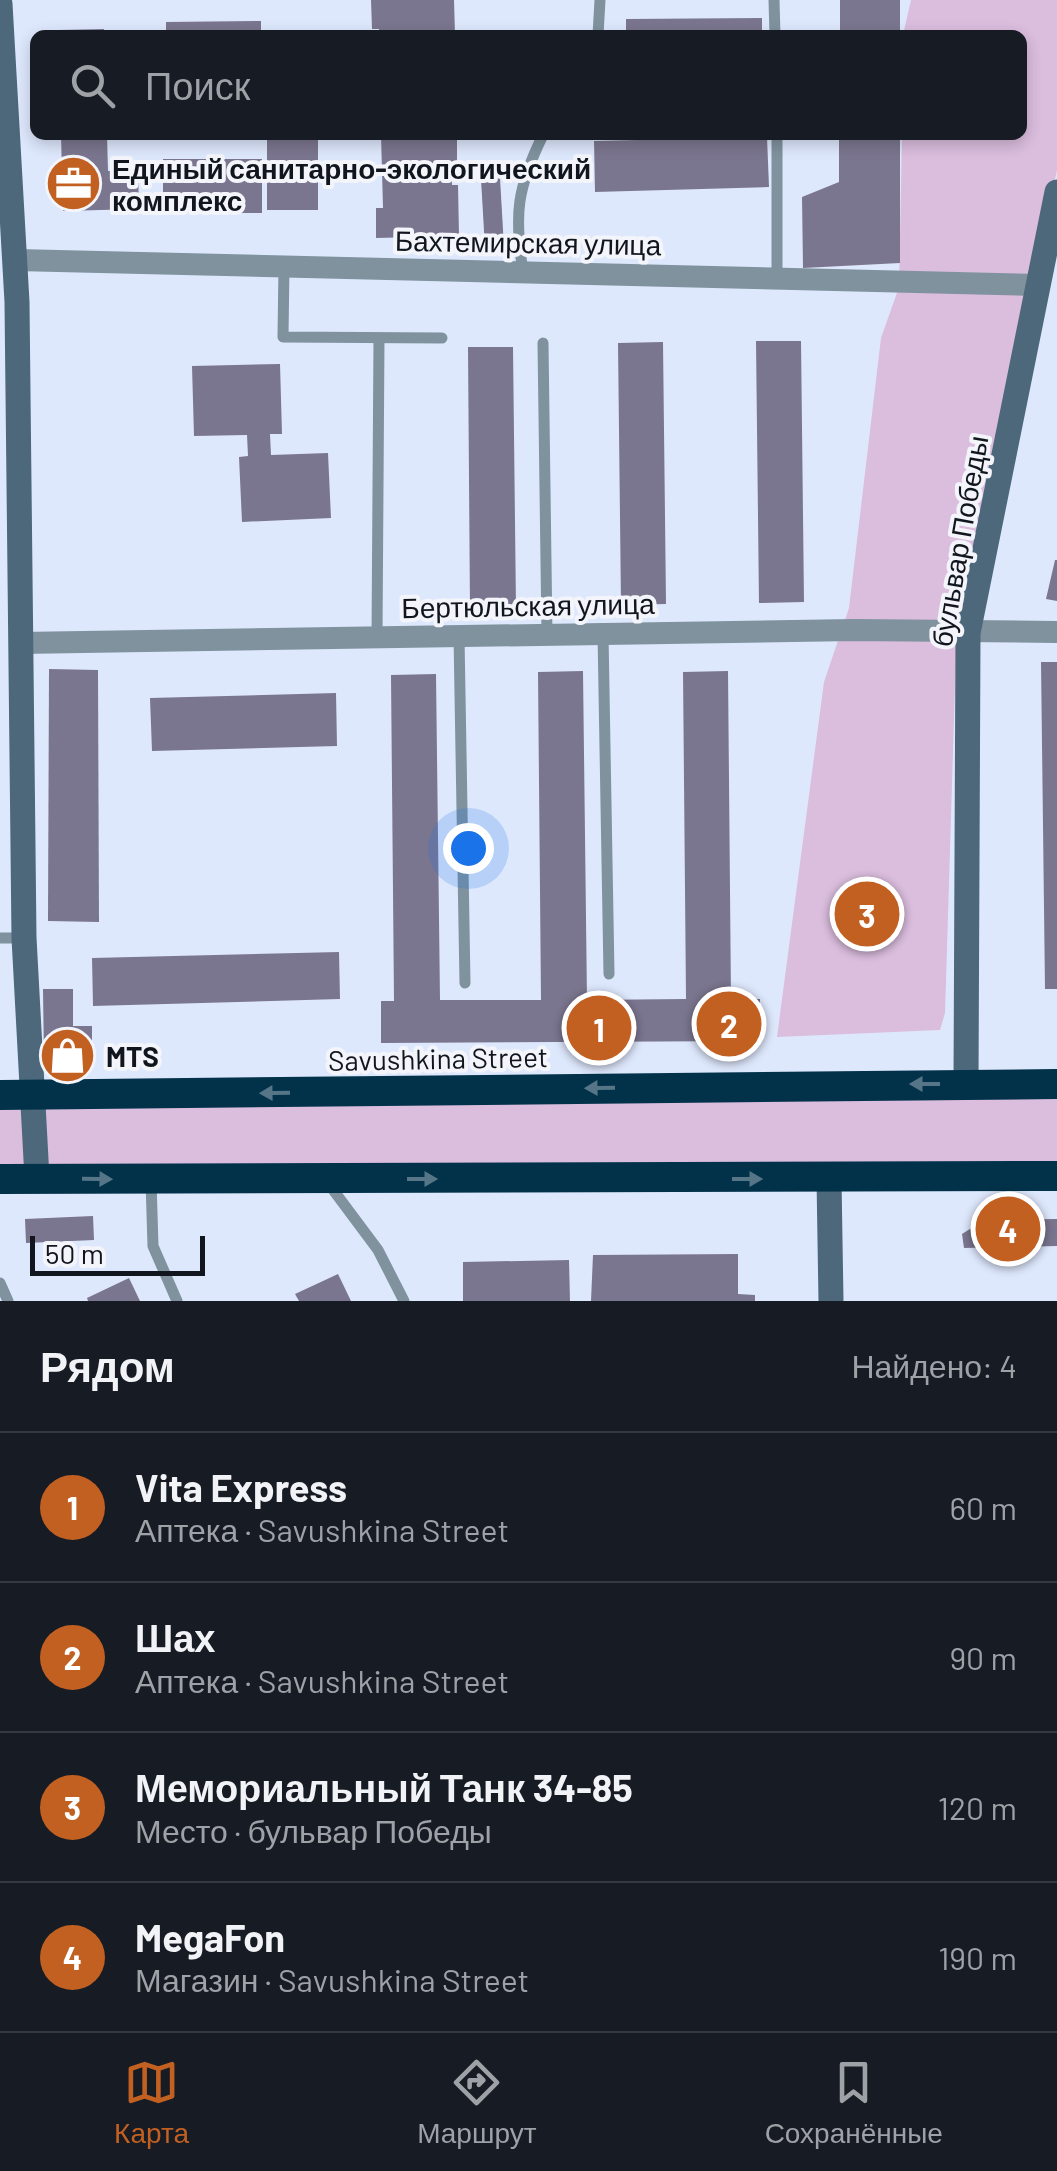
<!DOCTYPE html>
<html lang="ru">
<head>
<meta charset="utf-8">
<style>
	:root { --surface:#171b24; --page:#20242c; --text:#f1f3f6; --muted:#9ea1a6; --line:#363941; --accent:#c26022 }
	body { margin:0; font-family:Barlow,sans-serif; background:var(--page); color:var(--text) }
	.scale { position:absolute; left:30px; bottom:25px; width:175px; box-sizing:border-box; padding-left:10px; border:5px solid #11161e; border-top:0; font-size:28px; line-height:35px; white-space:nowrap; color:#11161e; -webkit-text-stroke:8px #f3f5fb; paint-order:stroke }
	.you { position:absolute; left:468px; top:848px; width:35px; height:35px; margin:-25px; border:8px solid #fff; border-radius:50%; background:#1a73e8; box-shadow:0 0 0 15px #1a73e833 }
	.badge { display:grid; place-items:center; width:65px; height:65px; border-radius:50%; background:var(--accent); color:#fff; font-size:32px; font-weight:700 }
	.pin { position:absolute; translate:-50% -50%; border:5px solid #fff; box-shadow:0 2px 10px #0006 }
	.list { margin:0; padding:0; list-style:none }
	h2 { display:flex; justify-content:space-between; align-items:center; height:130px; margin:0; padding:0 40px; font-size:42px }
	h2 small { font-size:32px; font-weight:400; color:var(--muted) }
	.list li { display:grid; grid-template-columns:65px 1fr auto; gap:30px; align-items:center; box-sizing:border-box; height:150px; padding:0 40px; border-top:2px solid var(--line) }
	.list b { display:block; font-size:38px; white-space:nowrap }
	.list p { margin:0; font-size:32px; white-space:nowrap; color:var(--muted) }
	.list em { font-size:32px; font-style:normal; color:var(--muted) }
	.icon { flex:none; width:55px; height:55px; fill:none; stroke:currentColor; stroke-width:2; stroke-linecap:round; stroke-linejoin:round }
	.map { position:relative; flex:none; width:1057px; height:1301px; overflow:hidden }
	.search { position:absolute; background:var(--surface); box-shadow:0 5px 15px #0003; left:30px; right:30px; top:30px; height:110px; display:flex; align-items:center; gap:25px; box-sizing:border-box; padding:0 35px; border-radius:15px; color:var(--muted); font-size:38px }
	.sheet { height:730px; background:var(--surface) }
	nav { display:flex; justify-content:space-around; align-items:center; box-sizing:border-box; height:140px; border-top:2px solid var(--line); background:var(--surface); font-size:28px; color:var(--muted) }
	nav a { display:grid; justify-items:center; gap:5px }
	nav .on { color:var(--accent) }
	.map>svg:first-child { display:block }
	.green { fill:#dbbdde }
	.building { fill:#7b768f }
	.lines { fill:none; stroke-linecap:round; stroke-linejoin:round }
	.lane { stroke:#7f929e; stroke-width:11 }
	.street { stroke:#7f929e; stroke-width:22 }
	.secondary { stroke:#4c687a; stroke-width:25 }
	.highway { stroke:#02324a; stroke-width:30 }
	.oneway { fill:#567688 }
	.labels { text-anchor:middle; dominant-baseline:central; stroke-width:8; stroke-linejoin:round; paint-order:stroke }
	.poi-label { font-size:28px; font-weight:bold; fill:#11161e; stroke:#f3f5fb; text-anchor:start }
	.street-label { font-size:28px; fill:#11161e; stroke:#f3f5fb }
</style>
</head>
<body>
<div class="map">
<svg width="1057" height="1301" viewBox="0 0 1057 1301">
	<rect width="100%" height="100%" fill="#dee8fd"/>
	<g class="green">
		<polygon points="911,0 1057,0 1057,170 957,621 945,1013 940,1030 777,1037 824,682 849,608 881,338 899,287 902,135 1022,135 1022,35 903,35"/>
		<polygon points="1057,1086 1057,1176 0,1179 0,1097"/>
	</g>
	<g class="building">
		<polygon points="371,0 454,0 455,35 379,35 379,29 372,29"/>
		<rect x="840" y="0" width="60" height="35"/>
		<polygon points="762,18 762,35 626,35 626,19"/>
		<polygon points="261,21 261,35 166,35 166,22"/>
		<polygon points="104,29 104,35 58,35 58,30"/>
		<polygon points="61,135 107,135 108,171 138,170 139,209 63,211"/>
		<rect x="267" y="135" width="51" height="75"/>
		<polygon points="381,135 457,135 457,165 451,165 452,185 458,185 459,236 376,238 376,208 383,208"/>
		<polygon points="839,135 900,135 900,263 803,268 802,197 839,182"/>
		<polygon points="767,137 769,187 595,192 594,141"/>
		<rect x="163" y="159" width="99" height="54"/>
		<polygon points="499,161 504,247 485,248 480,162"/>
		<polygon points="756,341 801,341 804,602 759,603"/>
		<polygon points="663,342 666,604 621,605 618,343"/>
		<polygon points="468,347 513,347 516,609 470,609"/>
		<polygon points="280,364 282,434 270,434 271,455 328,453 331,518 242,522 239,457 248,456 247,435 194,436 192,366"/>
		<polygon points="1055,560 1057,560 1057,601 1046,599"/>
		<polygon points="1041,662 1057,662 1057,989 1045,989"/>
		<polygon points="49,669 98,670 99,922 48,921"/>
		<polygon points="583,671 587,1000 686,999 683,672 728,671 731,999 760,999 760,1041 381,1043 381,1001 394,1001 391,675 436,674 440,1000 541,1000 538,672"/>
		<polygon points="336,693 337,746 152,751 150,698"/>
		<polygon points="339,952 340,999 93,1006 92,958"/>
		<polygon points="43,989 73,989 73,1026 92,1026 92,1060 44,1061"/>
		<polygon points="93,1216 94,1240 26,1243 25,1219"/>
		<polygon points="1057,1219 1057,1246 964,1248 962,1234 984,1220"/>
		<polygon points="738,1254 738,1294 755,1295 755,1301 591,1301 593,1255"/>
		<polygon points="569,1260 570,1301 463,1301 463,1262"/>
		<polygon points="338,1274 351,1301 299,1301 295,1294"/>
		<polygon points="129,1278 140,1301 88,1301 87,1298"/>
	</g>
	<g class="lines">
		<g class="lane">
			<polyline points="774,0 775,35"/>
			<polyline points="598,35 600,0"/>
			<polyline points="777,135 777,277"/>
			<polyline points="284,266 283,337 442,338"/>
			<path d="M523 272C514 214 517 188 543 135"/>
			<polyline points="543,343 547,635"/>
			<polyline points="603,634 609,974"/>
			<polyline points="459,636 465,983"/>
			<polyline points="377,637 379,338"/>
			<polyline points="0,938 24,938"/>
			<polyline points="151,1181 153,1246 177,1301"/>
			<polyline points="328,1183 378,1250 404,1301"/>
			<polyline points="0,1283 8,1301"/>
		</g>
		<g class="street">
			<polyline points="16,260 1038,285"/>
			<polyline points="20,643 854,630 1057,632"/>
		</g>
		<g class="secondary">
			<polyline points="0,4 17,302 24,938 37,1178"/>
			<polyline points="966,1084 968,633 1057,192"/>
			<polyline points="829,1179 831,1301"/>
		</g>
		<g class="highway">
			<polyline points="0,1095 1057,1084"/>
			<polyline points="0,1179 1057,1176"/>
		</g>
	</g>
	<defs><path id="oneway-solid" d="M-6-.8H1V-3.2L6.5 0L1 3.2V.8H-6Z" transform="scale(2.5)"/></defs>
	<g class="oneway">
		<use href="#oneway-solid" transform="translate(925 1084) rotate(180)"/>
		<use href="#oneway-solid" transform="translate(600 1088) rotate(179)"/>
		<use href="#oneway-solid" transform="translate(275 1093) rotate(179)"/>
		<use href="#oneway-solid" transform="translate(97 1179) rotate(1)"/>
		<use href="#oneway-solid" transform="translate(422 1179)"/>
		<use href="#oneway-solid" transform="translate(747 1179)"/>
	</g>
	<defs>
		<symbol id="office-disc" viewBox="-11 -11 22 22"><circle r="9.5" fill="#c26022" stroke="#f3f5fb"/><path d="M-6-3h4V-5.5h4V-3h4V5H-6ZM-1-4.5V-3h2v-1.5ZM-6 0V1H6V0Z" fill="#fff"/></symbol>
		<symbol id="shop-disc" viewBox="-11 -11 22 22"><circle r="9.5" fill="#c26022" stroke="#f3f5fb"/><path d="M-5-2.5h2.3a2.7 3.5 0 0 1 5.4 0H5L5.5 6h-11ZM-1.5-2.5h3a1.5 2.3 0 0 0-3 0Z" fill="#fff"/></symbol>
	</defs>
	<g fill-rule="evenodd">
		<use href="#office-disc" x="42" y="152" width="63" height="63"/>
		<use href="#shop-disc" x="36" y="1024" width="63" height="63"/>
	</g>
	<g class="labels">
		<g class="poi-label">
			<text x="112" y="168">Единый санитарно-экологический<tspan x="112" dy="32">комплекс</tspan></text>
			<text x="106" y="1056">MTS</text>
		</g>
		<g class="street-label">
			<text transform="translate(528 242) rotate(1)">Бахтемирская улица</text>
			<text transform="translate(959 541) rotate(-80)">бульвар Победы</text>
			<text transform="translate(528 605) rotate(-1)">Бертюльская улица</text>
			<text transform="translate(438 1058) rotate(-1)">Savushkina Street</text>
		</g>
	</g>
</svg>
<div class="scale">50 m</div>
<div class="you"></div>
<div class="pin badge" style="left:599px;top:1028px">1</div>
<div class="pin badge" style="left:729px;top:1024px">2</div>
<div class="pin badge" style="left:867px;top:914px">3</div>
<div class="pin badge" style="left:1008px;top:1229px">4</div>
<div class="search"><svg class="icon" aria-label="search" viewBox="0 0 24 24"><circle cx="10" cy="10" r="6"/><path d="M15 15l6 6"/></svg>Поиск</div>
</div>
<section class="sheet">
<h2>Рядом<small>Найдено: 4</small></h2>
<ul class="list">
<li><span class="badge">1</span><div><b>Vita Express</b><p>Аптека · Savushkina Street</p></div><em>60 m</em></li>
<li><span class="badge">2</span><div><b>Шах</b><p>Аптека · Savushkina Street</p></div><em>90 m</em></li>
<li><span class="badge">3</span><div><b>Мемориальный Танк 34-85</b><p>Место · бульвар Победы</p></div><em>120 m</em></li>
<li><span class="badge">4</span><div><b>MegaFon</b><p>Магазин · Savushkina Street</p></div><em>190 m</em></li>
</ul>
</section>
<nav>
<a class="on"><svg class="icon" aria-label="map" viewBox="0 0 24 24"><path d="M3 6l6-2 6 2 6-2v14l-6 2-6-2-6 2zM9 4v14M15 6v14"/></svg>Карта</a>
<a><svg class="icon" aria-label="directions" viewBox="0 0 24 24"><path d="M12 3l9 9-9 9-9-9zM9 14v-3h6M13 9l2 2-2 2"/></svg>Маршрут</a>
<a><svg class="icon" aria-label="saved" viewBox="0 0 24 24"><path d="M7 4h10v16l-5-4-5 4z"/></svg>Сохранённые</a>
</nav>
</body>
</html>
